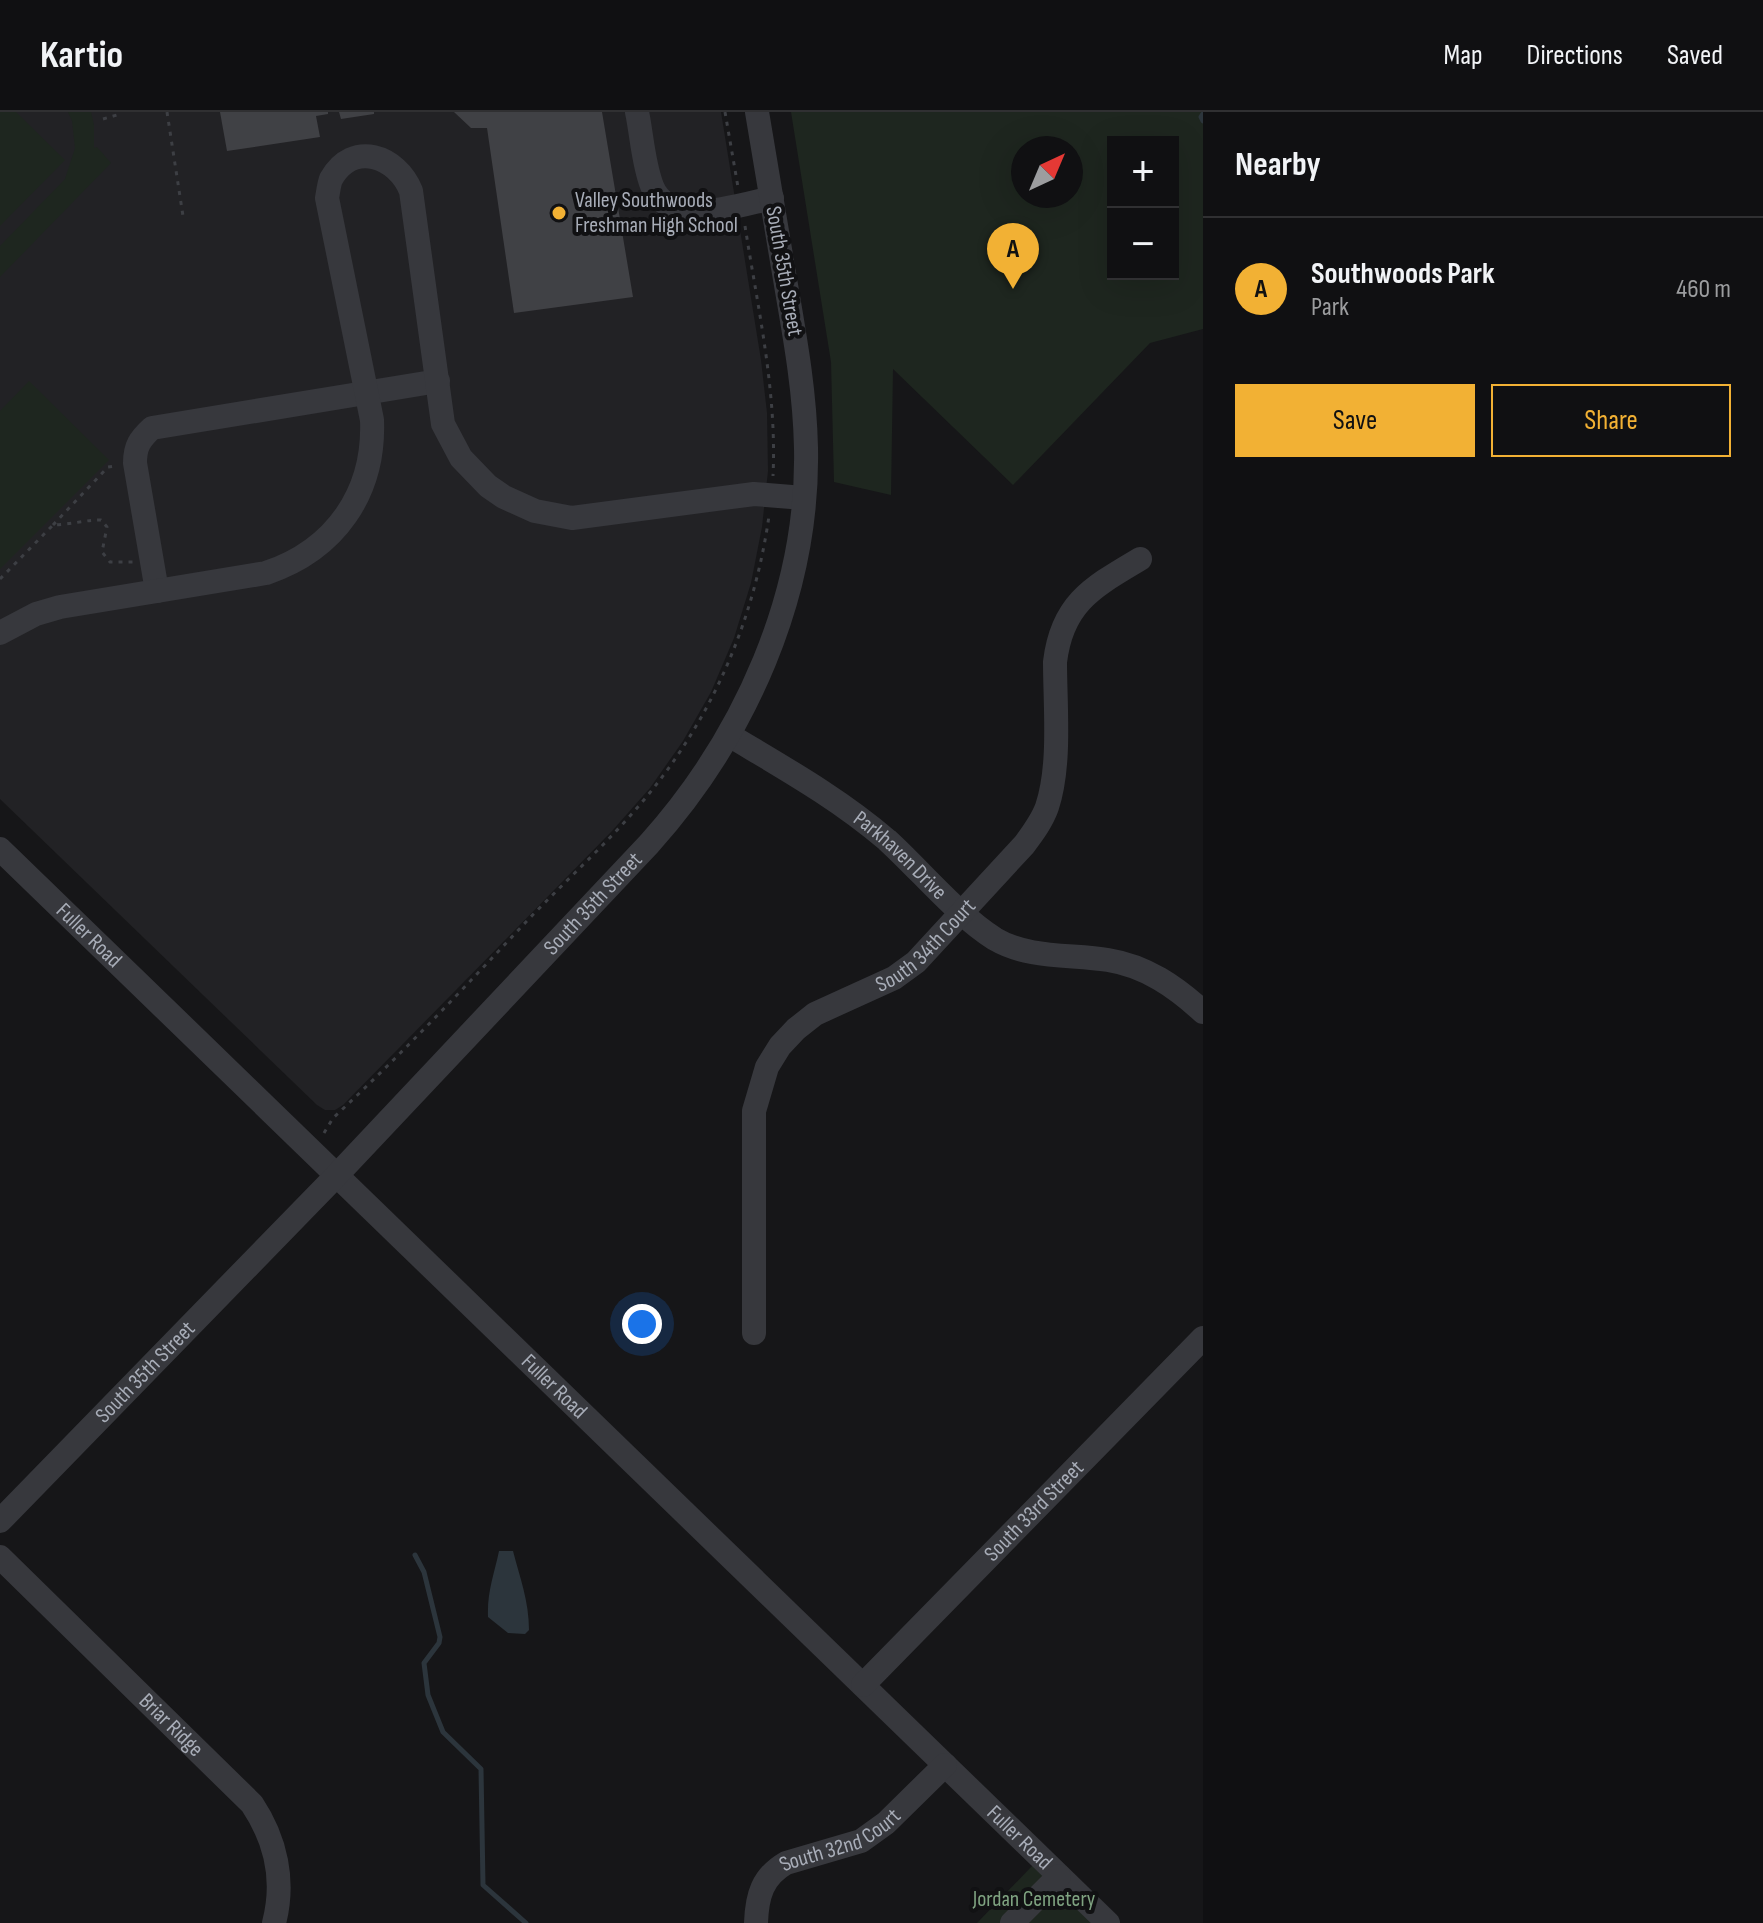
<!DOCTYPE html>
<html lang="en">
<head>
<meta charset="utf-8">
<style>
	:root { --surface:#101012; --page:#19191b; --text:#f1f3f6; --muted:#9c9d9f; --line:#303032; --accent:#f2b134 }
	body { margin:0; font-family:"Sofia Sans Condensed",sans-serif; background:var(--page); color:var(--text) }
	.controls { position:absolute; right:24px; top:24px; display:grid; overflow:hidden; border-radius:0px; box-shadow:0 8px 32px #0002 }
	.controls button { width:72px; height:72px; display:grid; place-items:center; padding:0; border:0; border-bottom:2px solid var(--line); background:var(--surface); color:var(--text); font:40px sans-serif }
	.compass { position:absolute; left:1011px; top:24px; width:72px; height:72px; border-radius:50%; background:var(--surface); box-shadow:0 8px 32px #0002; rotate:44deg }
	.you { position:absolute; left:642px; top:1212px; width:28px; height:28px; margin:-20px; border:6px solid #fff; border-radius:50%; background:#1a73e8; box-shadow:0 0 0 12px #1a73e833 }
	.badge { display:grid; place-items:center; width:52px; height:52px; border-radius:50%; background:var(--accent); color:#111; font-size:26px; font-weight:700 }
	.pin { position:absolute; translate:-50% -66px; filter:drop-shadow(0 2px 4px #0008) }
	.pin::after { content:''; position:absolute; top:42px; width:28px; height:24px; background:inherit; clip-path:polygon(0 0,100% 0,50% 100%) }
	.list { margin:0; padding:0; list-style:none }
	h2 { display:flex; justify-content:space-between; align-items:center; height:104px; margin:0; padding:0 32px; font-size:34px }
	h2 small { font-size:26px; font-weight:400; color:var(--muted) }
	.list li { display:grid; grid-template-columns:52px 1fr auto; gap:24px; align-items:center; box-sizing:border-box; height:144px; padding:0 32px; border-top:2px solid var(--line) }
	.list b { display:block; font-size:30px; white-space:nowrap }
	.list p { margin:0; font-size:26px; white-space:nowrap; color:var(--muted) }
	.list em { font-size:26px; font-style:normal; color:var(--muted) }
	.actions { display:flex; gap:16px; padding:24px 32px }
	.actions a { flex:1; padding:18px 0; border:2px solid var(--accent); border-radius:0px; text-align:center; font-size:28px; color:var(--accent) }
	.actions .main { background:var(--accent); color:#111 }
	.map { position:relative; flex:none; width:1203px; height:1811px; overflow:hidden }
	header { display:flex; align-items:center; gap:48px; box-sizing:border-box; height:112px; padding:0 40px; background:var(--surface); border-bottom:2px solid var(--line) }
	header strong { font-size:38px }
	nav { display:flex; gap:44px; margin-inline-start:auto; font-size:28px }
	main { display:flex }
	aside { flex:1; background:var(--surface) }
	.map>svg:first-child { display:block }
	.built { fill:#222225 }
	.green { fill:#1e261f; fill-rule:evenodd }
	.water { fill:#2c353c }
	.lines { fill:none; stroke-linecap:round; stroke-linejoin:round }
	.stream { stroke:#2c353c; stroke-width:5 }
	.building { fill:#404145 }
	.path { stroke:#3d3f44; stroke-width:3; stroke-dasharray:4 6; stroke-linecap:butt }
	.minor { stroke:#37383d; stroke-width:24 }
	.poi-dot { fill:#f2b134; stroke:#111113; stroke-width:3 }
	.labels { text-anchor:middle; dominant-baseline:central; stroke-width:8; stroke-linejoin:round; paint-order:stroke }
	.poi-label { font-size:22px; fill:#a8adb8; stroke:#111113; text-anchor:start }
	.street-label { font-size:22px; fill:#a8adb8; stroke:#111113 }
	.park-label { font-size:22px; fill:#7fa381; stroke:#111113 }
</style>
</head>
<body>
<header>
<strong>Kartio</strong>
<nav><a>Map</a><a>Directions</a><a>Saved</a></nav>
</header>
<main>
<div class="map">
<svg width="1203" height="1811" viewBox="0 0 1203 1811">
	<rect width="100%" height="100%" fill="#161618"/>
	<polygon class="built" points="0,0 721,0 761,248 767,301 768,359 762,415 751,471 734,526 711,580 683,629 650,676 612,719 343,993 335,998 325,998 317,993 0,687"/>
	<g class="green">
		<polygon points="0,0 16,0 65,48 0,114"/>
		<polygon points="68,0 91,0 94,13 94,36 97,35 111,51 0,165 0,134 65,67 75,36 72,9"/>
		<path d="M791 0H1203V217L1150 231 1013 373 893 257 891 383 834 370 831 250ZM1113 30H1173V162H1113ZM1023 36H1071V84H1023Z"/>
		<polygon points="29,269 109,348 0,457 0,299"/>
		<polygon points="1034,1752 1095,1811 977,1811"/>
	</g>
	<path class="water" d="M499 1439H513C520 1466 529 1489 529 1518L525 1522 508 1521 488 1505C487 1480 494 1463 499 1439Z"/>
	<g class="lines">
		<g class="stream">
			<polyline points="1203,2 1201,5 1203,9"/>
			<polyline points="415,1443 424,1460 440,1525 439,1531 424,1551 428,1583 443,1620 481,1657 483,1773 526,1811"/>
		</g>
	</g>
	<g class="building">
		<polygon points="220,0 328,0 328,2 316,4 320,25 227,39"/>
		<polygon points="339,0 374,0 374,2 341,7"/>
		<polygon points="454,0 602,0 633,185 514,201 487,16 471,16"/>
	</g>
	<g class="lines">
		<g class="path">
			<polyline points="167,0 183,104"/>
			<polyline points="725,0 738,75"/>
			<polyline points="103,7 117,3 119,0"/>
			<path d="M745 114C758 197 777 280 773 364"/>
			<polyline points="53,413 108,355 115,354"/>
			<path d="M0 467 53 413C68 413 91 407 101 408L107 415 102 440 110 450H133"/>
			<path d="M324 1021 333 1006C400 944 463 877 525 811 564 770 607 732 643 689 712 607 754 509 769 404"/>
		</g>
		<g class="minor">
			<path d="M637 0C642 24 643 51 652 74 669 118 738 93 772 86"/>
			<path d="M157 479 135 351C135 334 140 327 152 316L438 269"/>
			<path d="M0 521 36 502 60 495 266 461C335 438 375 381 372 308L327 86C328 81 329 72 331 67 353 28 397 44 411 79L443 312 461 346 488 374 504 385 535 399 572 406 754 382 804 386"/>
			<path id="s1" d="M729 623C784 656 838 686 887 728 920 758 958 804 995 827 1029 847 1071 842 1108 848 1146 854 1176 875 1203 900"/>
			<path id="s2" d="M0 737 1108 1811"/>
			<path id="s3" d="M754 1221V999L767 955 780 934 796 917 815 902 894 866 916 850 1024 733C1033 721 1042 709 1047 695 1061 653 1055 594 1055 550 1062 491 1093 475 1140 447"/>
			<path id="s4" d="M0 1409 336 1064 649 732C745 625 809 482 806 336 805 283 796 231 787 179 777 120 767 60 757 0"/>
			<path id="s5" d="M0 1445 252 1692C276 1728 285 1769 274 1811"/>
			<path id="s6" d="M863 1573 1203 1226"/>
			<path id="s7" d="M756 1811C757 1784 762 1765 786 1751L861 1729 886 1711 945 1653"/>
			<polyline points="1012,1811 1059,1764"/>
		</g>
	</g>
	<circle class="poi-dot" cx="559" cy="101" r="8"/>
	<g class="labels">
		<g class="poi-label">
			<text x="575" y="88">Valley Southwoods<tspan x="575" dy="25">Freshman High School</tspan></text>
		</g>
		<g class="street-label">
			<text transform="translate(784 159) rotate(80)">South 35th Street</text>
			<text stroke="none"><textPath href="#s1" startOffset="210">Parkhaven Drive</textPath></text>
			<text stroke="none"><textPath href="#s4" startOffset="856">South 35th Street</textPath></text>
			<text stroke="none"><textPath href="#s2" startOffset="124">Fuller Road</textPath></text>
			<text stroke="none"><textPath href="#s3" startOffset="472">South 34th Court</textPath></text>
			<text stroke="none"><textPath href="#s4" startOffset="208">South 35th Street</textPath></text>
			<text stroke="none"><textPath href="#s2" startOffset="772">Fuller Road</textPath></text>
			<text stroke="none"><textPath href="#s6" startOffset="244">South 33rd Street</textPath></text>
			<text stroke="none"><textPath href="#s5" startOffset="240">Briar Ridge</textPath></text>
			<text stroke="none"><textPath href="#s2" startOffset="1420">Fuller Road</textPath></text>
			<text stroke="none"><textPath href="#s7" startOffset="130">South 32nd Court</textPath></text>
		</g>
		<g class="park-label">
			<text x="1034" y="1787">Jordan Cemetery</text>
		</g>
	</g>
</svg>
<div class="controls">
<button>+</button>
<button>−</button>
</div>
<svg class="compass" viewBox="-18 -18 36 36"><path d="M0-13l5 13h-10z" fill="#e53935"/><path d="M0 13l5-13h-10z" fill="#9c9d9f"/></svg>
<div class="you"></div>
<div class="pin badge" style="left:1013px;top:177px">A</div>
</div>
<aside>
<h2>Nearby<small></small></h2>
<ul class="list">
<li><span class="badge">A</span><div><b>Southwoods Park</b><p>Park</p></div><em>460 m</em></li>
</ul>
<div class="actions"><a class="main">Save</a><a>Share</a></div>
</aside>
</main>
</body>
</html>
